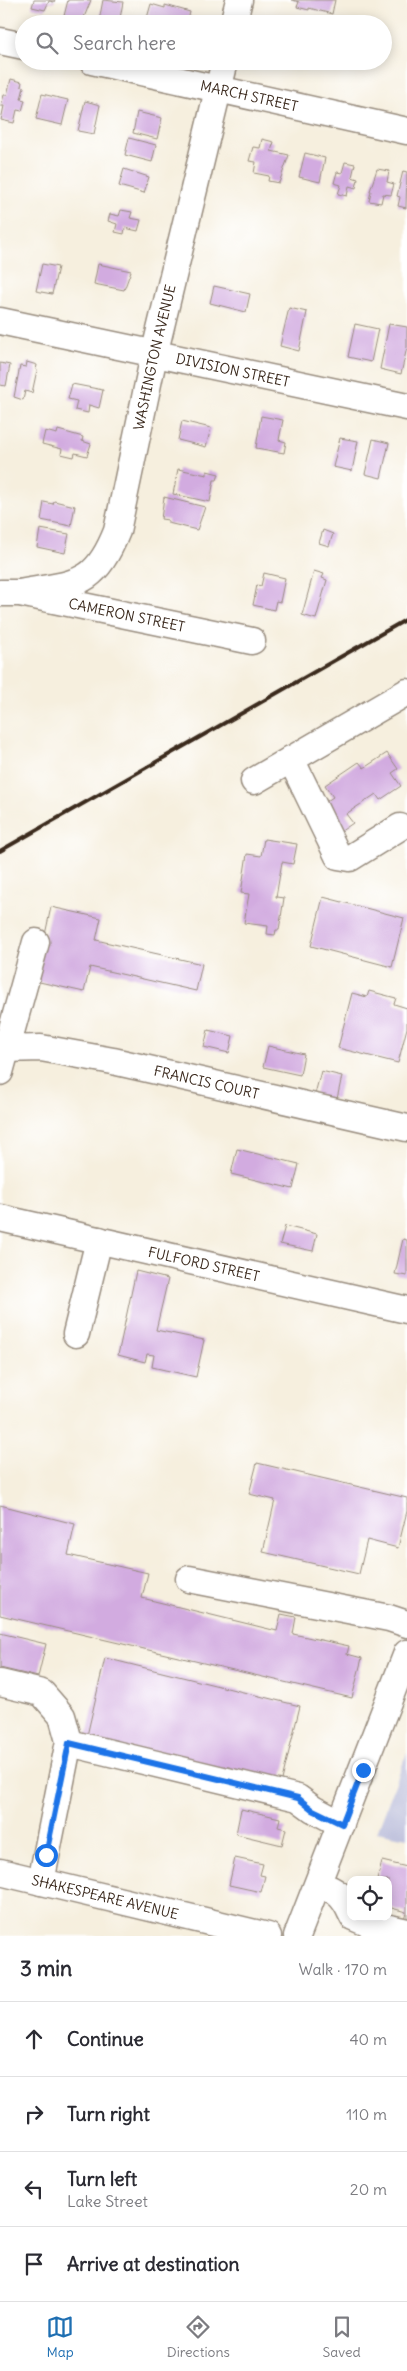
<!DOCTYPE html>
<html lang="en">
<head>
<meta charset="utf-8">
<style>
	:root { --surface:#fff; --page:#f7f7f7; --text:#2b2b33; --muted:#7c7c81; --line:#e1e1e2; --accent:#1f6fb2 }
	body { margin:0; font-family:Delius,sans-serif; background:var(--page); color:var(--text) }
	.controls { position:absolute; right:15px; bottom:15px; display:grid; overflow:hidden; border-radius:10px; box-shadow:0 2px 12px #0003 }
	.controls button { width:45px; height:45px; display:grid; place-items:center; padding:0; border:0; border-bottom:1px solid var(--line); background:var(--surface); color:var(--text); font:25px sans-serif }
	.stop { position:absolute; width:15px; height:15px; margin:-11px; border:4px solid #1a73e8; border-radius:50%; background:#fff }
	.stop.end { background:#1a73e8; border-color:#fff; box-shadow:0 1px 5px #0008 }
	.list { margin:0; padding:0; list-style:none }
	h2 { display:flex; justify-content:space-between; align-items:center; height:65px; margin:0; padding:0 20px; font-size:21px }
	h2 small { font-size:16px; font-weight:400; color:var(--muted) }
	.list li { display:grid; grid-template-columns:32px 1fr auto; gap:15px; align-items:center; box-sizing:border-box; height:75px; padding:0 20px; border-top:1px solid var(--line) }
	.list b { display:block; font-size:19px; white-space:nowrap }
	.list p { margin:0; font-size:16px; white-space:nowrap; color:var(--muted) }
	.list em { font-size:16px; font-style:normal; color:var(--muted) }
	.icon { flex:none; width:28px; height:28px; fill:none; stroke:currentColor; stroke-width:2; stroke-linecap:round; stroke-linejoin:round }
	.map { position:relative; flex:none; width:407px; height:1936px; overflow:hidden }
	.search { position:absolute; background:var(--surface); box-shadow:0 2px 12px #0003; left:15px; right:15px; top:15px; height:55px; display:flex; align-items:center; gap:12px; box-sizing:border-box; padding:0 18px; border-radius:28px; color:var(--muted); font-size:19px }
	.sheet { height:365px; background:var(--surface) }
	nav { display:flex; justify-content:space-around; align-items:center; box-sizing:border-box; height:70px; border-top:1px solid var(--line); background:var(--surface); font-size:14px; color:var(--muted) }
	nav a { display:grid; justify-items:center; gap:2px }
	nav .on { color:var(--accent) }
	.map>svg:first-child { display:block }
	.industrial { fill:#c0c2dd }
	.building { fill:#d2abe0 }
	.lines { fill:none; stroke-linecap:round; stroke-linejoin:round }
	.minor-casing { stroke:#988c7e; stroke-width:29 }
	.minor { stroke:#fff; stroke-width:26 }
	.rail { stroke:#3b2a1e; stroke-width:4 }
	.route { stroke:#1a73e8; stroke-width:6 }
	.labels { text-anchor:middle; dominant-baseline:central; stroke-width:4; stroke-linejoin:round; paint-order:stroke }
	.street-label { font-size:14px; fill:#3b2a1e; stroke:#fff }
</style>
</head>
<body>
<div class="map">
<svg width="407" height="1936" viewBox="0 0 407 1936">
	<rect width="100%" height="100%" fill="#fff"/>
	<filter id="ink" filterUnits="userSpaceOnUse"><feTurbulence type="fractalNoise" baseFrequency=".02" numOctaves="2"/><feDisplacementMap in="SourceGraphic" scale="10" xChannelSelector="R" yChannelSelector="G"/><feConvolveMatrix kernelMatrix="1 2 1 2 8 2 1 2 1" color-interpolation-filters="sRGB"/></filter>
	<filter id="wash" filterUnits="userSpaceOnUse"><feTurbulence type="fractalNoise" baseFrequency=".0096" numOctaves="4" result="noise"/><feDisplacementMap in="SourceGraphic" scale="20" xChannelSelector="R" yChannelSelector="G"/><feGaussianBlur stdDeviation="1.12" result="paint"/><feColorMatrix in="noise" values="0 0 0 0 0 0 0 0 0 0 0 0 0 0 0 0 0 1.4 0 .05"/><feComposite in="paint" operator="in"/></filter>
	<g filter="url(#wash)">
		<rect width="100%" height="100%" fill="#f6efde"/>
		<polygon class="industrial" points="407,1753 407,1838 377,1832"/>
		<g id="blocks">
			<g class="building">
				<polygon points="34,0 55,0 54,2 49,1 45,10 32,7"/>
				<polygon points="68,0 91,0 83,20 64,16"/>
				<polygon points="103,0 123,2 119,24 106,24 99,21"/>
				<polygon points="292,0 335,0 332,14 309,8 309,10 297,7 299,2"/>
				<polygon points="151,4 165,8 165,5 190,12 187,24 149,24 150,19 147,18"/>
				<polygon points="11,79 22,82 21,86 24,87 21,99 25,100 22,111 17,110 14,123 1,120 4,106 1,106 4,95 7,95"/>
				<polygon points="42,94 68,100 62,125 36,119"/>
				<polygon points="85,101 100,105 94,134 78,131"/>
				<polygon points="137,112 162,118 157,139 133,133"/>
				<polygon points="129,138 156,145 152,162 125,155"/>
				<polygon points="262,139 274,142 271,151 289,155 279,183 268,181 269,176 254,173 256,162 249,161 253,147 260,148"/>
				<polygon points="305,153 325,158 320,182 299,177"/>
				<polygon points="345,162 355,164 352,177 358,179 356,188 349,186 347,196 338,194 341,185 334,183 337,172 342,173"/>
				<polygon points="124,169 149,177 144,193 119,186"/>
				<polygon points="377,169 389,171 387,182 394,184 391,195 383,194 381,203 369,201 371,191 370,191"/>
				<polygon points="403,171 407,172 406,208 398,206 400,197 397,196"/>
				<polygon points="121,210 132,212 130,218 141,220 138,231 125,228 124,234 115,232 117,224 108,221 110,214 119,216"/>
				<polygon points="42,264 58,267 52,294 36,291"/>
				<polygon points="98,264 131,271 124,290 94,284"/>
				<polygon points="214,286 250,294 246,312 210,303"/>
				<polygon points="289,308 307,312 299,351 280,346"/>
				<polygon points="355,324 378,329 371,362 348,357"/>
				<polygon points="389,324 407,327 407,347 401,374 380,369"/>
				<polygon points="27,362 37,365 36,370 37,370 32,393 25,391 23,400 14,397 20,366 26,367"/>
				<polygon points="0,363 10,365 6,386 0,385"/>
				<polygon points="72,384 103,390 99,408 89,405 88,413 75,410 77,401 68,399"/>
				<polygon points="261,416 283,420 279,440 286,442 284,453 256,448"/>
				<polygon points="182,421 211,428 206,447 178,440"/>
				<polygon points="58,430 83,437 82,441 91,444 87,456 75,453 74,457 61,454 62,449 42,444 45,431 57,434"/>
				<polygon points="340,438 358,441 352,471 333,467"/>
				<polygon points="373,439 389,443 381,478 365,474"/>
				<polygon points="178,469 207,475 207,471 219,474 217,480 214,480 210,502 173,494"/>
				<polygon points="164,497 205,507 197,530 168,523 168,520 161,519"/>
				<polygon points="54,501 75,506 71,526 41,520 44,502 53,504"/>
				<polygon points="40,529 69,534 65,553 37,547"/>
				<polygon points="323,530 333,534 329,546 319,543"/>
				<polygon points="314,571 324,574 322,578 327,580 316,619 302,615"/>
				<polygon points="264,573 285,578 280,602 276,601 274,610 253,605 257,585 261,586"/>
				<polygon points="387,753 398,769 392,773 401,786 380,800 376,794 346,814 353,823 337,834 318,807 333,797 325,785 359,762 364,768"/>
				<polygon points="264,839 297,844 293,864 282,862 276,897 284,898 279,930 276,930 275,935 267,934 268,926 244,923 249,894 241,893 247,854 261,856"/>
				<polygon points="323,897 404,918 392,967 311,946"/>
				<polygon points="51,907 101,918 96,940 202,964 196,991 90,967 84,992 35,981"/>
				<polygon points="369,991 396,998 394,1004 407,1008 407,1028 398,1063 338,1048 352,993 367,997"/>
				<polygon points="208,1030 233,1036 229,1053 204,1047"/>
				<polygon points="268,1046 304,1054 300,1075 263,1067"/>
				<polygon points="321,1071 342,1076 337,1099 330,1097 330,1100 315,1094"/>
				<polygon points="237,1149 299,1164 293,1189 231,1174"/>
				<polygon points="285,1226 317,1234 313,1251 280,1244"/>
				<polygon points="403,1239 407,1240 407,1276 395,1274"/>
				<polygon points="136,1271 168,1279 156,1330 204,1340 196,1377 152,1367 154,1355 147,1354 145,1362 118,1355"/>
				<polygon points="257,1463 407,1498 407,1511 398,1548 367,1540 359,1574 263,1552 275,1500 249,1494"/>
				<polygon points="0,1505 75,1524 68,1555 148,1573 142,1598 277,1631 281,1614 296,1617 293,1634 349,1646 347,1654 362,1658 352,1698 0,1615"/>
				<polygon points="0,1633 46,1644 38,1677 0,1668"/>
				<polygon points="105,1658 300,1706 281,1784 86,1740"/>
				<polygon points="241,1809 280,1818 278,1827 286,1829 282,1845 236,1834"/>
				<polygon points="235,1858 263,1864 260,1875 265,1876 261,1892 229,1885"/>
				<polygon points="382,1861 407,1867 407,1920 404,1919 406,1912 388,1907 388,1880 377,1880"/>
			</g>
		</g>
	</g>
	<g filter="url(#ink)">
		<use href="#blocks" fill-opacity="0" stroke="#988c7e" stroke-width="1"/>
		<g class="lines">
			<defs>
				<g id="minor">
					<polyline points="233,24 239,0"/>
					<polyline points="0,41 24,46"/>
					<path id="s1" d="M92 61 407 131"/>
					<path id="s2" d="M0 321 407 407"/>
					<path id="s3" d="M0 593H20L252 641"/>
					<path id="s4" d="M20 593C75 582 94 589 117 531L154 355 225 61"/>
					<polyline points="291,759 338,856 350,858 400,827"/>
					<polyline points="254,781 407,692"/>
					<path id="s5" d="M5 1049 41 1048 113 1061 407 1128"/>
					<polyline points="0,1072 36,942"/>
					<path id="s6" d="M0 1218 407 1310"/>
					<polyline points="76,1334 99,1240"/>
					<polyline points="189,1579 389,1618 407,1624"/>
					<polyline points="0,1683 42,1693 62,1716 69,1741 41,1882"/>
					<polyline points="69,1743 298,1798 313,1809 341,1824"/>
					<path id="s7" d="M0 1872 268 1936"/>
					<path d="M318 1884C336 1890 343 1895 351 1913"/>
					<polyline points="353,1917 367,1923 407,1932"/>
					<polyline points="297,1936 407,1653"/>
				</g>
			</defs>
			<use href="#minor" class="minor-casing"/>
			<use href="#minor" class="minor"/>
			<polyline class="rail" points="0,851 407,619"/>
		</g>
	</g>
	<g class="lines" filter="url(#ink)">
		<polyline class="route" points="46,1855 69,1743 298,1798 313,1810 342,1824 363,1770"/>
	</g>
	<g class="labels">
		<g class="street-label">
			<text stroke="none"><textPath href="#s1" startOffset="161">MARCH STREET</textPath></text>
			<text stroke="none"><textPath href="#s4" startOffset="302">WASHINGTON AVENUE</textPath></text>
			<text stroke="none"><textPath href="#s2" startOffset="238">DIVISION STREET</textPath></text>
			<text stroke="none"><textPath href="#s3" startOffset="129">CAMERON STREET</textPath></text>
			<text stroke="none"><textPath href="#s5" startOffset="205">FRANCIS COURT</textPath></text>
			<text stroke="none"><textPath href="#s6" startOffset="209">FULFORD STREET</textPath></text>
			<text stroke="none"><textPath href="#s7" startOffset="108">SHAKESPEARE AVENUE</textPath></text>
		</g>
	</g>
</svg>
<div class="controls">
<button><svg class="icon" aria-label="locate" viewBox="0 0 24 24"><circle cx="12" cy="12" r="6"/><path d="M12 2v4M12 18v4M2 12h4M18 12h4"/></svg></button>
</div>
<div class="stop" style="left:46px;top:1855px"></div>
<div class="stop end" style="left:363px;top:1770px"></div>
<div class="search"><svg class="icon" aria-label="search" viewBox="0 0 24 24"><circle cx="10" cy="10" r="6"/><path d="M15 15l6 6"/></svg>Search here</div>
</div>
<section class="sheet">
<h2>3 min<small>Walk · 170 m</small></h2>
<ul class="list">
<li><svg class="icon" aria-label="ahead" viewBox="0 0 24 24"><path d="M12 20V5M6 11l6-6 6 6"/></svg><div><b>Continue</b></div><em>40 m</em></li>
<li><svg class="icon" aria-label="right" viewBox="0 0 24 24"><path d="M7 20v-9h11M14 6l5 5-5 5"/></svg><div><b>Turn right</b></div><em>110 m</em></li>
<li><svg class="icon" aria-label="left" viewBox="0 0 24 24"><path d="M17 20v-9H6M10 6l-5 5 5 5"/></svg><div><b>Turn left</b><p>Lake Street</p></div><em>20 m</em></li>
<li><svg class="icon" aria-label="arrive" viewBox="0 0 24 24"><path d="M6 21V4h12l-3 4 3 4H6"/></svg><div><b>Arrive at destination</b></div></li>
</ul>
</section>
<nav>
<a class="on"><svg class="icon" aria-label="map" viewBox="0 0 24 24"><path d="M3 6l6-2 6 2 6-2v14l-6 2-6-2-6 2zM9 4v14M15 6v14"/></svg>Map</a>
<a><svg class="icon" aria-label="directions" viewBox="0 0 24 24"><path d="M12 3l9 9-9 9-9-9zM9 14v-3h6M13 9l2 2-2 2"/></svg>Directions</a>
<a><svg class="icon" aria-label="saved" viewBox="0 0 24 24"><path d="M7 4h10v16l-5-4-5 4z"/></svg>Saved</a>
</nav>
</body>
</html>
